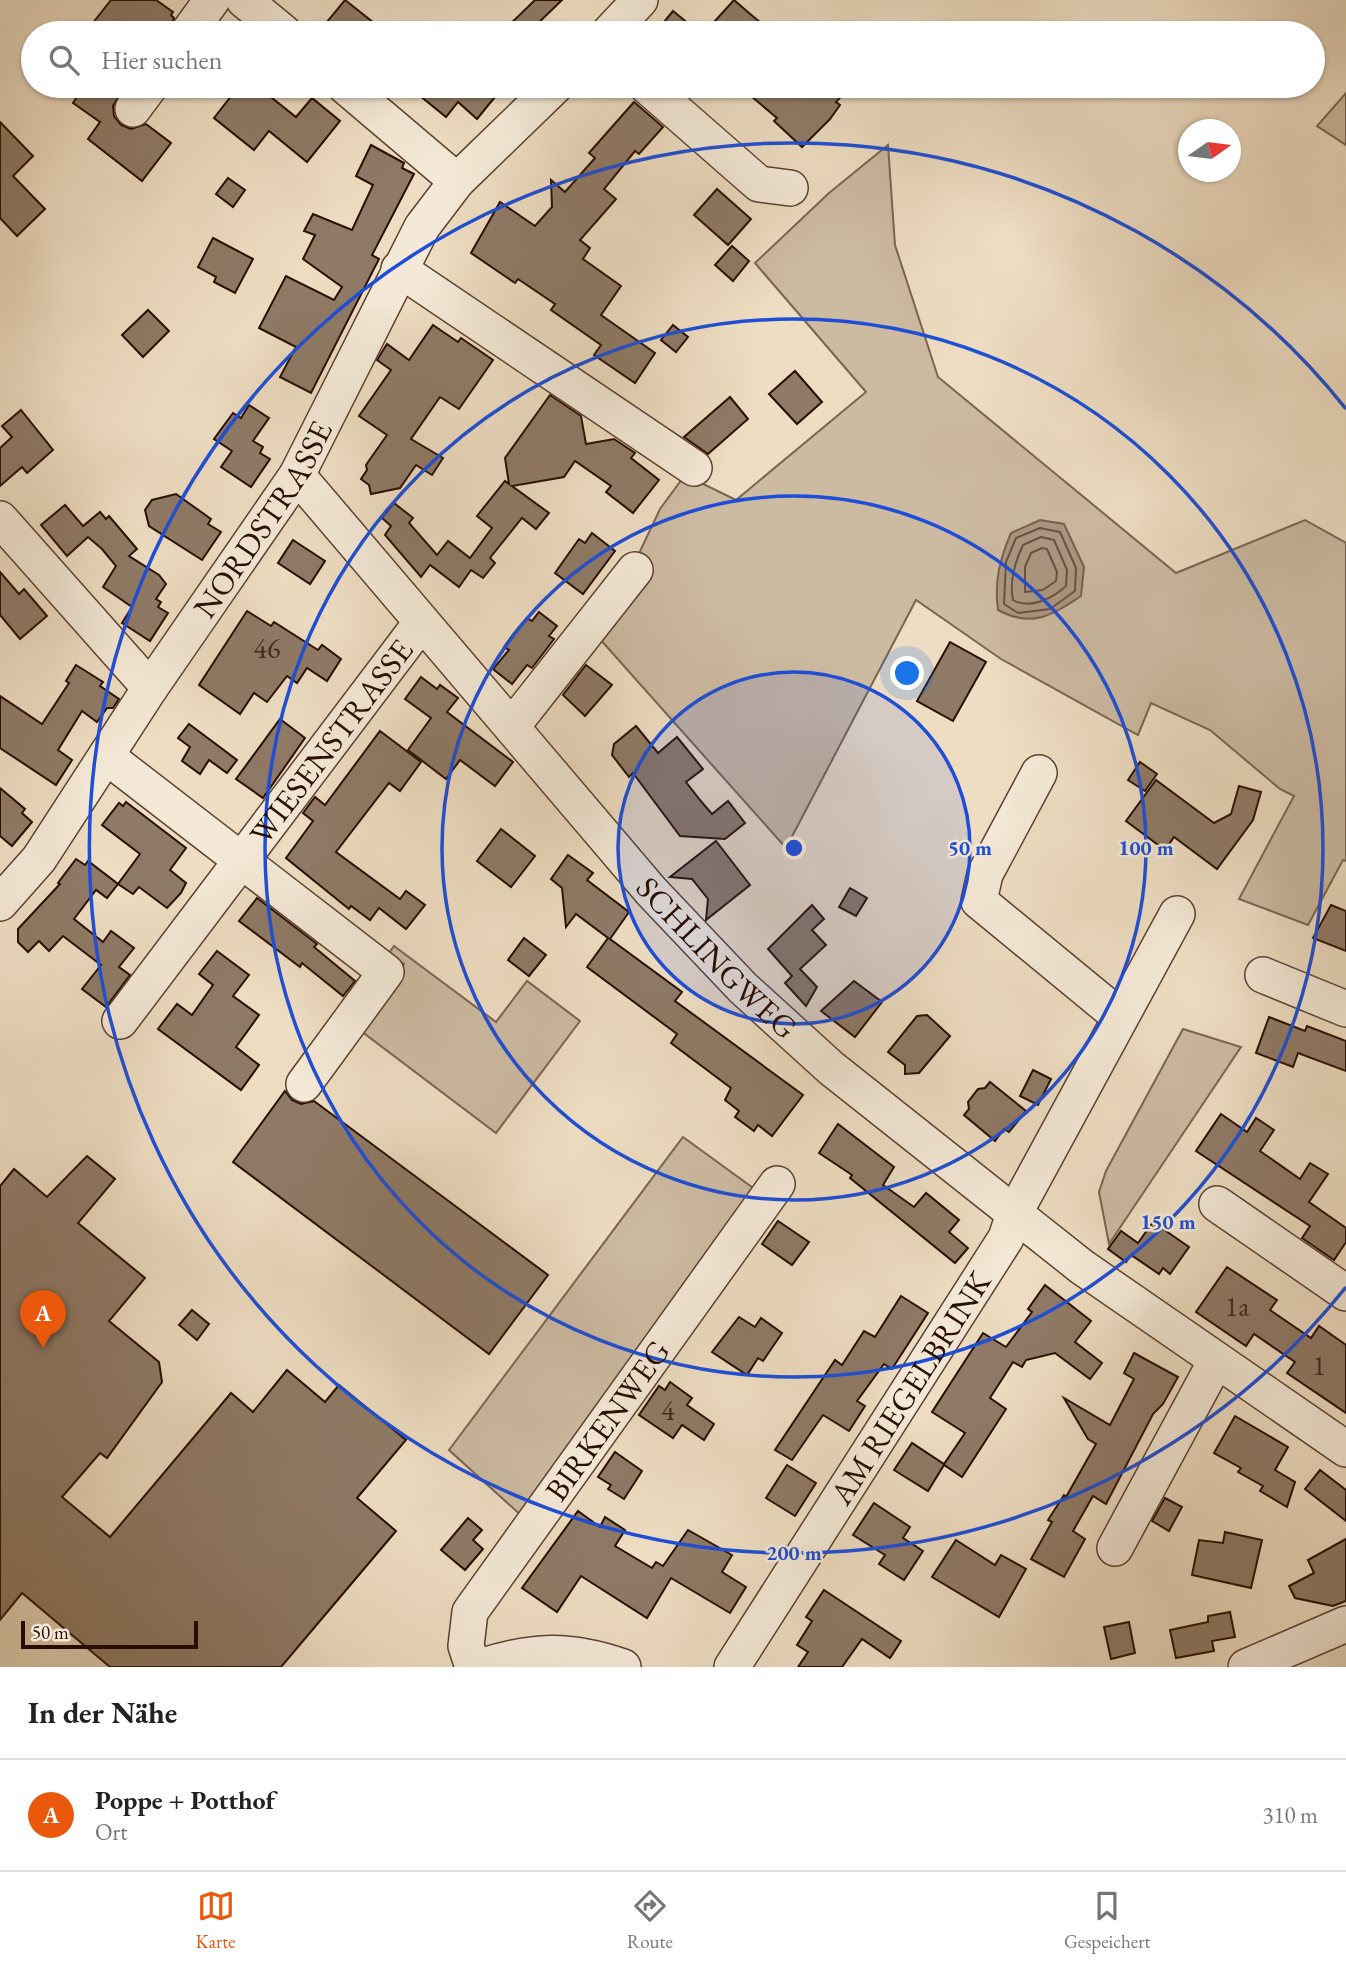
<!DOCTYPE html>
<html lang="de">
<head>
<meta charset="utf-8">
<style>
	:root { --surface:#fff; --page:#f6f6f6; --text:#222; --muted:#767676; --line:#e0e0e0; --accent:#ea580c }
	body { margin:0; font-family:"EB Garamond",serif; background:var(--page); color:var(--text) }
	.compass { position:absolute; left:1178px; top:119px; width:63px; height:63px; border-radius:50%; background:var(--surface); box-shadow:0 2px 5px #0004; rotate:76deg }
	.scale { position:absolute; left:21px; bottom:18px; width:177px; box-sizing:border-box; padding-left:7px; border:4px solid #280e02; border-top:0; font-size:19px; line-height:24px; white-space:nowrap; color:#280e02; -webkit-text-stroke:5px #f4e9d7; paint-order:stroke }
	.you { position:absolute; left:908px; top:674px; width:24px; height:24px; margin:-18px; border:5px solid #fff; border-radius:50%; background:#1a73e8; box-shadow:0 0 0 10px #1a73e833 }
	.badge { display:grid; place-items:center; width:46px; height:46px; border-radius:50%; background:var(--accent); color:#fff; font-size:23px; font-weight:700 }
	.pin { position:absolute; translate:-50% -58px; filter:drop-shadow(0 2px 4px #0008) }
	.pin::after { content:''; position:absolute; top:37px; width:24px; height:21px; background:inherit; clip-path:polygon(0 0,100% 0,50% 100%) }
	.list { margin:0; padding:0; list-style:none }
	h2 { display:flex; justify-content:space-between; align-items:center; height:91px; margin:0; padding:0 28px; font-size:30px }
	h2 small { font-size:23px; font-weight:400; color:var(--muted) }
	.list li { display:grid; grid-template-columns:46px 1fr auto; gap:21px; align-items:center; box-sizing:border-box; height:112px; padding:0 28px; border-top:2px solid var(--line) }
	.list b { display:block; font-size:26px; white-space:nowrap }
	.list p { margin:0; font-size:23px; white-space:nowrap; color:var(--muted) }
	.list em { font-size:23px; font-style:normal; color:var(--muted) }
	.icon { flex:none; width:38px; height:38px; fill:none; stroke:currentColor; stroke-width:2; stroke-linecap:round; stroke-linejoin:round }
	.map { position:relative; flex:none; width:1346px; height:1667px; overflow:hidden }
	.search { position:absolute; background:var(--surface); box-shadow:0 2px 5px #0004; left:21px; right:21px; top:21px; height:77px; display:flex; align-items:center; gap:18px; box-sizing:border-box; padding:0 24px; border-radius:38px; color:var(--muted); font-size:26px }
	.sheet { height:203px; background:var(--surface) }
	nav { display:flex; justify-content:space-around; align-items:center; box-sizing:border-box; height:98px; border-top:2px solid var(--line); background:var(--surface); font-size:19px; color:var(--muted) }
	nav a { display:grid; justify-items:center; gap:4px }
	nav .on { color:var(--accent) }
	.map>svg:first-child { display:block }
	.green { fill:#ccbaa1; stroke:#7a6452; stroke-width:2 }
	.water { fill:#ab9781; stroke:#77604e; stroke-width:2 }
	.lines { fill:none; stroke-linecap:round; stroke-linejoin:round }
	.shore { stroke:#6a5242; stroke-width:2 }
	.building { fill:#8f7a66; stroke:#280e02; stroke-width:2 }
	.minor-casing { stroke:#5a4232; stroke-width:38 }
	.minor { stroke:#f4e9d7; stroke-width:35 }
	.ring { fill:none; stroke:#1d4ed8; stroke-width:3.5 }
	.labels { text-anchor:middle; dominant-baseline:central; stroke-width:5; stroke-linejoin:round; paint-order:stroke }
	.number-label { font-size:28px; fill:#42291b }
	.street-label { font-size:32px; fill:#280e02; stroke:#f4e9d7 }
	.centre { fill:#1d4ed8; stroke:#f4e9d7; stroke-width:3.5 }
	.ring-label { font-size:21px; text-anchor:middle; font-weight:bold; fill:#1d4ed8; stroke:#f4e9d7; stroke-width:5; stroke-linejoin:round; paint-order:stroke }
</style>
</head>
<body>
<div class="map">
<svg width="1346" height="1667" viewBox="0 0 1346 1667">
	<rect width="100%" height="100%" fill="#eeddc2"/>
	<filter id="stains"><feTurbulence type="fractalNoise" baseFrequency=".00286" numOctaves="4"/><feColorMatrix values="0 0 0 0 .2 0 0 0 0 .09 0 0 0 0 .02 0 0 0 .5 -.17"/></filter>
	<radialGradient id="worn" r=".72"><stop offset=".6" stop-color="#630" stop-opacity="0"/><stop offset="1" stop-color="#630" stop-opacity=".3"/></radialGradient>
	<g class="green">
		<polygon points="1346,93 1346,145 1317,126"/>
		<polygon points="888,145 895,245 938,377 1176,573 1305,520 1346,543 1346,861 1343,860 1308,925 1239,899 1294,796 1280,789 1210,730 1151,703 1138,735 1001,659 916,600 786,848 599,638 660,509 685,475 736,500 866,392 755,263 829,193"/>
		<polygon points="394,946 496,1022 527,981 580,1021 496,1133 357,1028 404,964 389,953"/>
		<polygon points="1183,1029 1241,1047 1109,1244 1099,1192 1106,1171"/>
		<polygon points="683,1137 760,1193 524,1518 449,1450"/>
	</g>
	<path class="water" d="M1040 520 1064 524 1084 567 1081 596C1052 616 1031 628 998 610 994 581 1000 559 1011 533Z"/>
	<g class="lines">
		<g class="shore">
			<polygon points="1040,528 1060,532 1076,568 1075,591 1050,609 1018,613 1004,604 1006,562 1016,538"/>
			<path d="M1041 537 1054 540 1067 570 1066 586C1053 598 1030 610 1013 600 1009 581 1015 562 1023 545Z"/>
			<polygon points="1042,548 1047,549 1057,572 1056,581 1043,590 1025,592 1025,567 1031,553"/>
		</g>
	</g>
	<g class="building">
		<polygon points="111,0 156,0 173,12 171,15 174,18 168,33 133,33 118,22 109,33 85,33"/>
		<polygon points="345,0 374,23 366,33 338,33 326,23"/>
		<polygon points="535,0 562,0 528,33 501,33"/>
		<polygon points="734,0 749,13 773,33 704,33"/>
		<polygon points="673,11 700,33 655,33"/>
		<polygon points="84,86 125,86 113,106 114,116 121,125 131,129 146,124 171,143 142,181 88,139 100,122 73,103"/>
		<polygon points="239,86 257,86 296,117 312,98 340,121 307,162 269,131 254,150 214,118"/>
		<polygon points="408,86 504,86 477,119 458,102 446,117"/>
		<polygon points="739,86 851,86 836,102 840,105 830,119 802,147 774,121 777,118"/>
		<polygon points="634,102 663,127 639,154 635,151 604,189 616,199 580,240 590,248 583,259 621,286 601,315 655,353 635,383 594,355 601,345 551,310 555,304 518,279 515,283 471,253 500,202 535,226 552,207 551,180 565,192 595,158 589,153"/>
		<polygon points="0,122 33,156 13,176 45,209 17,236 0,218"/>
		<polygon points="371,145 404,163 402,168 414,174 372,255 379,259 311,393 280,377 296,347 259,328 286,276 334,300 342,287 303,259 315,235 304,231 313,214 352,230 373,185 356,176"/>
		<polygon points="228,178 245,190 233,207 216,194"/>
		<polygon points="717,189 751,219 728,245 694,215"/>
		<polygon points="213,238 253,259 235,293 214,282 216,277 198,267"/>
		<polygon points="732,246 749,261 733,281 715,265"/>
		<polygon points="148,310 169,331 143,357 122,335"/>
		<polygon points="433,325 458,342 461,338 493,360 459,409 440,397 411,439 443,458 432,475 416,465 400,488 371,494 369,485 361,479 367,470 366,465 387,435 359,416 391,370 377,360 387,344 409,360"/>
		<polygon points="673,325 688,337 676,352 661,340"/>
		<polygon points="795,371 822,402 797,424 769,394"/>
		<polygon points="550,395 581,416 586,444 614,439 635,453 631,458 659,480 633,513 606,492 611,486 575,461 564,477 512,486 549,513 536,529 522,518 490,558 495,563 483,578 471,570 459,587 430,565 421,577 385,535 391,526 382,518 394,503 413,518 409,523 437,555 448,541 470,558 492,528 477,516 505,481 509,484 505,458"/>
		<polygon points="730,397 748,419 708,454 684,437"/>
		<polygon points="249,405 269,418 253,441 263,447 260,453 270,459 251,487 221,467 232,451 214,439 233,413 241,418"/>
		<polygon points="21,410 53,450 27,473 22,467 0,486 0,448 12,437 2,426"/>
		<polygon points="176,494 211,519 208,524 221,532 202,560 149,526 145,510 152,500"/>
		<polygon points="65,505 83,526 100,512 106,519 109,516 137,549 129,556 159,575 166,584 156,599 161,602 158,607 168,613 150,641 122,623 132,607 103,587 116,566 102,549 88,537 67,556 41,525"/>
		<polygon points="592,533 615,551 583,594 555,573 579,539 585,543"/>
		<polygon points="293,540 325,561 310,584 278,563"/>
		<polygon points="0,572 19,594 24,589 47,616 20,639 0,615"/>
		<polygon points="247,611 271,626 274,622 318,650 322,645 341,659 327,681 307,668 297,683 287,676 267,702 254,693 240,714 199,685"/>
		<polygon points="539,612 557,626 549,636 554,639 532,668 527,665 512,684 493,669 509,650 504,647 514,633 527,618 532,621"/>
		<polygon points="950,642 986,662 953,721 917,701"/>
		<polygon points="76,665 103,682 100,686 119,699 113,708 107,708 97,722 82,711 58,750 72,760 56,785 0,748 0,696 42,724 69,683 66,681"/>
		<polygon points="586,665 612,685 585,716 563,695"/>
		<polygon points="421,677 437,689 440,685 458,698 447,712 513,762 495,786 460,760 446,779 408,750 431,718 405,699"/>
		<polygon points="280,719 305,738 263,798 236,779"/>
		<polygon points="189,724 237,760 227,773 209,760 200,774 182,761 190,747 178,738"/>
		<polygon points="636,726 658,753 677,737 703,769 686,782 700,800 712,814 728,801 745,823 725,839 680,836 633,773 629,777 612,755 614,744"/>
		<polygon points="380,731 421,762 400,791 389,783 336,852 400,899 406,891 425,905 406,929 379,908 370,920 351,906 349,909 286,858 313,821 303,813 315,797 325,805"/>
		<polygon points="1140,762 1157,774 1145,791 1128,780"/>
		<polygon points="1156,780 1214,823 1231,814 1239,786 1261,792 1253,820 1217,869 1174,837 1165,850 1126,821"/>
		<polygon points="0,788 25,809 22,813 32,822 12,846 0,836"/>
		<polygon points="126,802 186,848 170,870 186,883 181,893 167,908 139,887 133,894 118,884 140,854 102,825 119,803 123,806"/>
		<polygon points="501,829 535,856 511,887 477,861"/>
		<polygon points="716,841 750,885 706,920 708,899 692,879 670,877"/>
		<polygon points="568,855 593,873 587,880 629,912 610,939 682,992 675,1001 803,1095 772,1136 758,1125 754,1131 735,1117 739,1111 725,1100 731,1088 671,1043 677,1034 587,967 608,938 576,914 566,927 562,888 551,879"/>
		<polygon points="76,859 85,865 88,861 118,884 107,898 96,890 74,919 103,942 111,931 134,948 119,967 130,975 106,1007 82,989 101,965 63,936 49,951 39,941 28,952 18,942 18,929 60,884 58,883"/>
		<polygon points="850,888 867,898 856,916 839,907"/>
		<polygon points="257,898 317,944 314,947 355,981 343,996 302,963 300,967 239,921"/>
		<polygon points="812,905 824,919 812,930 826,945 800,969 817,987 806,1006 785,983 792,976 768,949"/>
		<polygon points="1331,905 1346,911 1346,951 1313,938"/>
		<polygon points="524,938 546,955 529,976 508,960"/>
		<polygon points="217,951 249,975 233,996 259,1015 236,1047 259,1065 241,1090 158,1029 177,1004 192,1015 213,985 199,974"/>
		<polygon points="854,981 882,1002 855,1037 821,1011"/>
		<polygon points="927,1015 950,1036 919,1073 905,1074 905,1065 888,1052 917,1016"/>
		<polygon points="1269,1017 1305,1031 1307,1026 1346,1041 1346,1071 1298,1053 1293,1067 1256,1053"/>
		<polygon points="1033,1070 1051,1079 1038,1105 1020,1096"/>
		<polygon points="990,1082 1026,1111 1009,1132 1004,1129 995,1141 964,1115 969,1109 968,1102 978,1089 985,1088"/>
		<polygon points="285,1091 292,1100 301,1104 314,1101 548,1275 489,1354 233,1162"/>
		<polygon points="1221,1114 1247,1132 1256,1118 1274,1130 1260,1151 1300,1179 1310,1163 1328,1174 1309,1202 1346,1228 1346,1242 1334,1260 1302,1238 1310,1226 1196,1151"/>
		<polygon points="838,1124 894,1167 883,1185 914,1207 926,1193 959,1220 949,1232 968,1248 955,1263 850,1178 852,1175 819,1153"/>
		<polygon points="87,1156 115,1179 78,1223 145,1278 109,1321 159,1362 162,1382 107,1458 100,1453 62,1497 110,1537 231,1393 253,1412 287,1370 325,1402 339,1385 406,1440 357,1498 396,1531 281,1667 110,1667 22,1593 0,1620 0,1186 14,1169 47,1197"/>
		<polygon points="778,1221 809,1242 792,1265 762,1244"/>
		<polygon points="1153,1222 1189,1247 1170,1274 1163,1268 1159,1274 1131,1255 1126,1262 1108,1249 1121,1231 1138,1243"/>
		<polygon points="1227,1267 1277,1300 1270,1310 1311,1338 1319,1326 1346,1345 1346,1413 1287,1373 1295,1362 1254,1334 1246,1346 1196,1312"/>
		<polygon points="1045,1285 1091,1321 1075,1342 1102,1363 1090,1379 1055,1353 1026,1360 1022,1367 1013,1362 990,1398 1006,1409 962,1477 944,1465 928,1491 894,1470 912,1443 944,1464 965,1433 932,1412 983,1333 1006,1347 1032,1312 1028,1309"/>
		<polygon points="901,1296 928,1313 892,1369 884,1364 857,1401 865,1406 849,1431 823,1415 792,1460 775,1450 835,1360 842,1365 864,1331 875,1337"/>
		<polygon points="192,1310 209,1324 197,1340 179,1325"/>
		<polygon points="739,1317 755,1327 761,1318 782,1333 763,1361 758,1358 747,1375 712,1352"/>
		<polygon points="1134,1353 1178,1377 1163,1404 1153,1414 1106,1504 1093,1496 1073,1531 1085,1539 1064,1577 1031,1559 1052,1522 1048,1520 1064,1495 1066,1497 1096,1444 1088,1439 1064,1398 1110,1425 1134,1379 1124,1373"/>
		<polygon points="670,1382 692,1398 687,1405 714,1424 704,1440 682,1425 673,1438 639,1415 659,1386 665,1390"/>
		<polygon points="1235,1416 1288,1447 1275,1470 1295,1482 1287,1507 1260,1491 1263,1486 1238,1472 1241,1468 1214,1453"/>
		<polygon points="615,1452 642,1471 624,1499 608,1489 611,1485 598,1477"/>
		<polygon points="787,1465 816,1483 795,1516 766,1498"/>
		<polygon points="1320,1470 1346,1490 1346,1521 1305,1489"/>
		<polygon points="1165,1498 1182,1507 1169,1531 1152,1521"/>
		<polygon points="874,1503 910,1527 903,1538 923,1551 904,1580 879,1564 885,1555 853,1535"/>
		<polygon points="578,1511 600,1527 605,1517 625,1530 615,1546 652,1568 656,1562 663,1566 688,1530 732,1555 722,1572 746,1587 730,1613 671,1578 647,1618 581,1576 557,1612 522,1588"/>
		<polygon points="468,1518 482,1530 473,1540 483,1549 465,1570 441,1550"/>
		<polygon points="1225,1532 1262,1540 1251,1588 1192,1575 1199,1540 1223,1543"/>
		<polygon points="1346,1539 1346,1601 1333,1606 1295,1598 1289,1586 1314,1573 1308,1560"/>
		<polygon points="956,1540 995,1565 1001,1555 1026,1569 999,1617 932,1577"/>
		<polygon points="824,1590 901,1641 890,1658 862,1639 842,1667 798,1667 808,1652 797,1645 812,1621 806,1617"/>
		<polygon points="1230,1612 1235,1637 1212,1641 1214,1651 1176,1658 1170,1630 1208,1622 1208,1616"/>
		<polygon points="1129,1622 1135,1653 1111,1659 1104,1627"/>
	</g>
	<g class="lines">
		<defs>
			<g id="minor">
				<polyline points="244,0 284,33"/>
				<polyline points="188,33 212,0"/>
				<polyline points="609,33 640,0"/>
				<polyline points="345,86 457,181"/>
				<polyline points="647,86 759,184 790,188"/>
				<polyline points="133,109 150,86"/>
				<polyline points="399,269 694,468"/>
				<path id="s1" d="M297 475 651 891 743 988 831 1068 1082 1267 1346 1449"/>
				<polyline points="0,519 150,688"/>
				<polyline points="513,725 635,570"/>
				<polyline points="106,756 386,972 304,1084"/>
				<polyline points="1039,773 985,874 979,901 1120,1017"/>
				<path id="s2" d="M0 903 39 859 150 688 297 475 422 227 457 181 555 86"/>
				<polyline points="1263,975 1346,1009"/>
				<path id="s3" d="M120 1021 421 623"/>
				<polyline points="1217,1204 1346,1293"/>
				<polyline points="1115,1548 1216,1361"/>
				<path id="s4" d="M473 1667 466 1646 470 1612 777 1184"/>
				<path d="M480 1667C533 1650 569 1648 623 1667"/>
				<path id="s5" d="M732 1667 1006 1238 1014 1214 1177 914"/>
				<polyline points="1246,1667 1346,1624"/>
			</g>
		</defs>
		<use href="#minor" class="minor-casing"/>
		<use href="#minor" class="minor"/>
	</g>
	<circle cx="794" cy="848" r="176" fill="#1d4ed8" fill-opacity=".12"/>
	<g class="ring">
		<circle cx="794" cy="848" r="176"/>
		<circle cx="794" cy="848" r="352"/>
		<circle cx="794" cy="848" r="529"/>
		<path d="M1346 1287A705 705 0 1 1 1346 409"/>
	</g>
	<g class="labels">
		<g class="number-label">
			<text x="267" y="648">46</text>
			<text x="1237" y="1306">1a</text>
			<text x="1319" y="1365">1</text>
			<text x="668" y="1410">4</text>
		</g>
		<g class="street-label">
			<text stroke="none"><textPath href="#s2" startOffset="466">NORDSTRASSE</textPath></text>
			<text stroke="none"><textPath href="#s3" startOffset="350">WIESENSTRASSE</textPath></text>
			<text stroke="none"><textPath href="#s1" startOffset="640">SCHLINGWEG</textPath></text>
			<text stroke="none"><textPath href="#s5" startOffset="331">AM RIEGELBRINK</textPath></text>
			<text stroke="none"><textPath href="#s4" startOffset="292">BIRKENWEG</textPath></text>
		</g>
	</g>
	<circle cx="794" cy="848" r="10" class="centre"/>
	<g class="ring-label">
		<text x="970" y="855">50 m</text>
		<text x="1146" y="855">100 m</text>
		<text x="1168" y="1229">150 m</text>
		<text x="794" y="1560">200 m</text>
	</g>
	<rect width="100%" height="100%" filter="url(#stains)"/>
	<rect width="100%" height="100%" fill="url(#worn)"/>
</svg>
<svg class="compass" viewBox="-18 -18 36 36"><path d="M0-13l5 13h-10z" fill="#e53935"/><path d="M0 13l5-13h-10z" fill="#767676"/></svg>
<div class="scale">50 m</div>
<div class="you"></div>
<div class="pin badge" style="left:43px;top:1348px">A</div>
<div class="search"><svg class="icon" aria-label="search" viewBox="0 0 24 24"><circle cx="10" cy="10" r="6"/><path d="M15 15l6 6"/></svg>Hier suchen</div>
</div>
<section class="sheet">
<h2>In der Nähe<small></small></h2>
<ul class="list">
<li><span class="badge">A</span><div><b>Poppe + Potthof</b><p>Ort</p></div><em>310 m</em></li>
</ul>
</section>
<nav>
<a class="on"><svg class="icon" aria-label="map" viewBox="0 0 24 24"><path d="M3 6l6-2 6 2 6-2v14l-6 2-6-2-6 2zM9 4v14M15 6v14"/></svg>Karte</a>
<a><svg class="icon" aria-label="directions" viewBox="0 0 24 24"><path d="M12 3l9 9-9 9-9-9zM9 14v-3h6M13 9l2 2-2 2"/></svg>Route</a>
<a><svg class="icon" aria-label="saved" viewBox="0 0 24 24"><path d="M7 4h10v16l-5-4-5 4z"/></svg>Gespeichert</a>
</nav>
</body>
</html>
